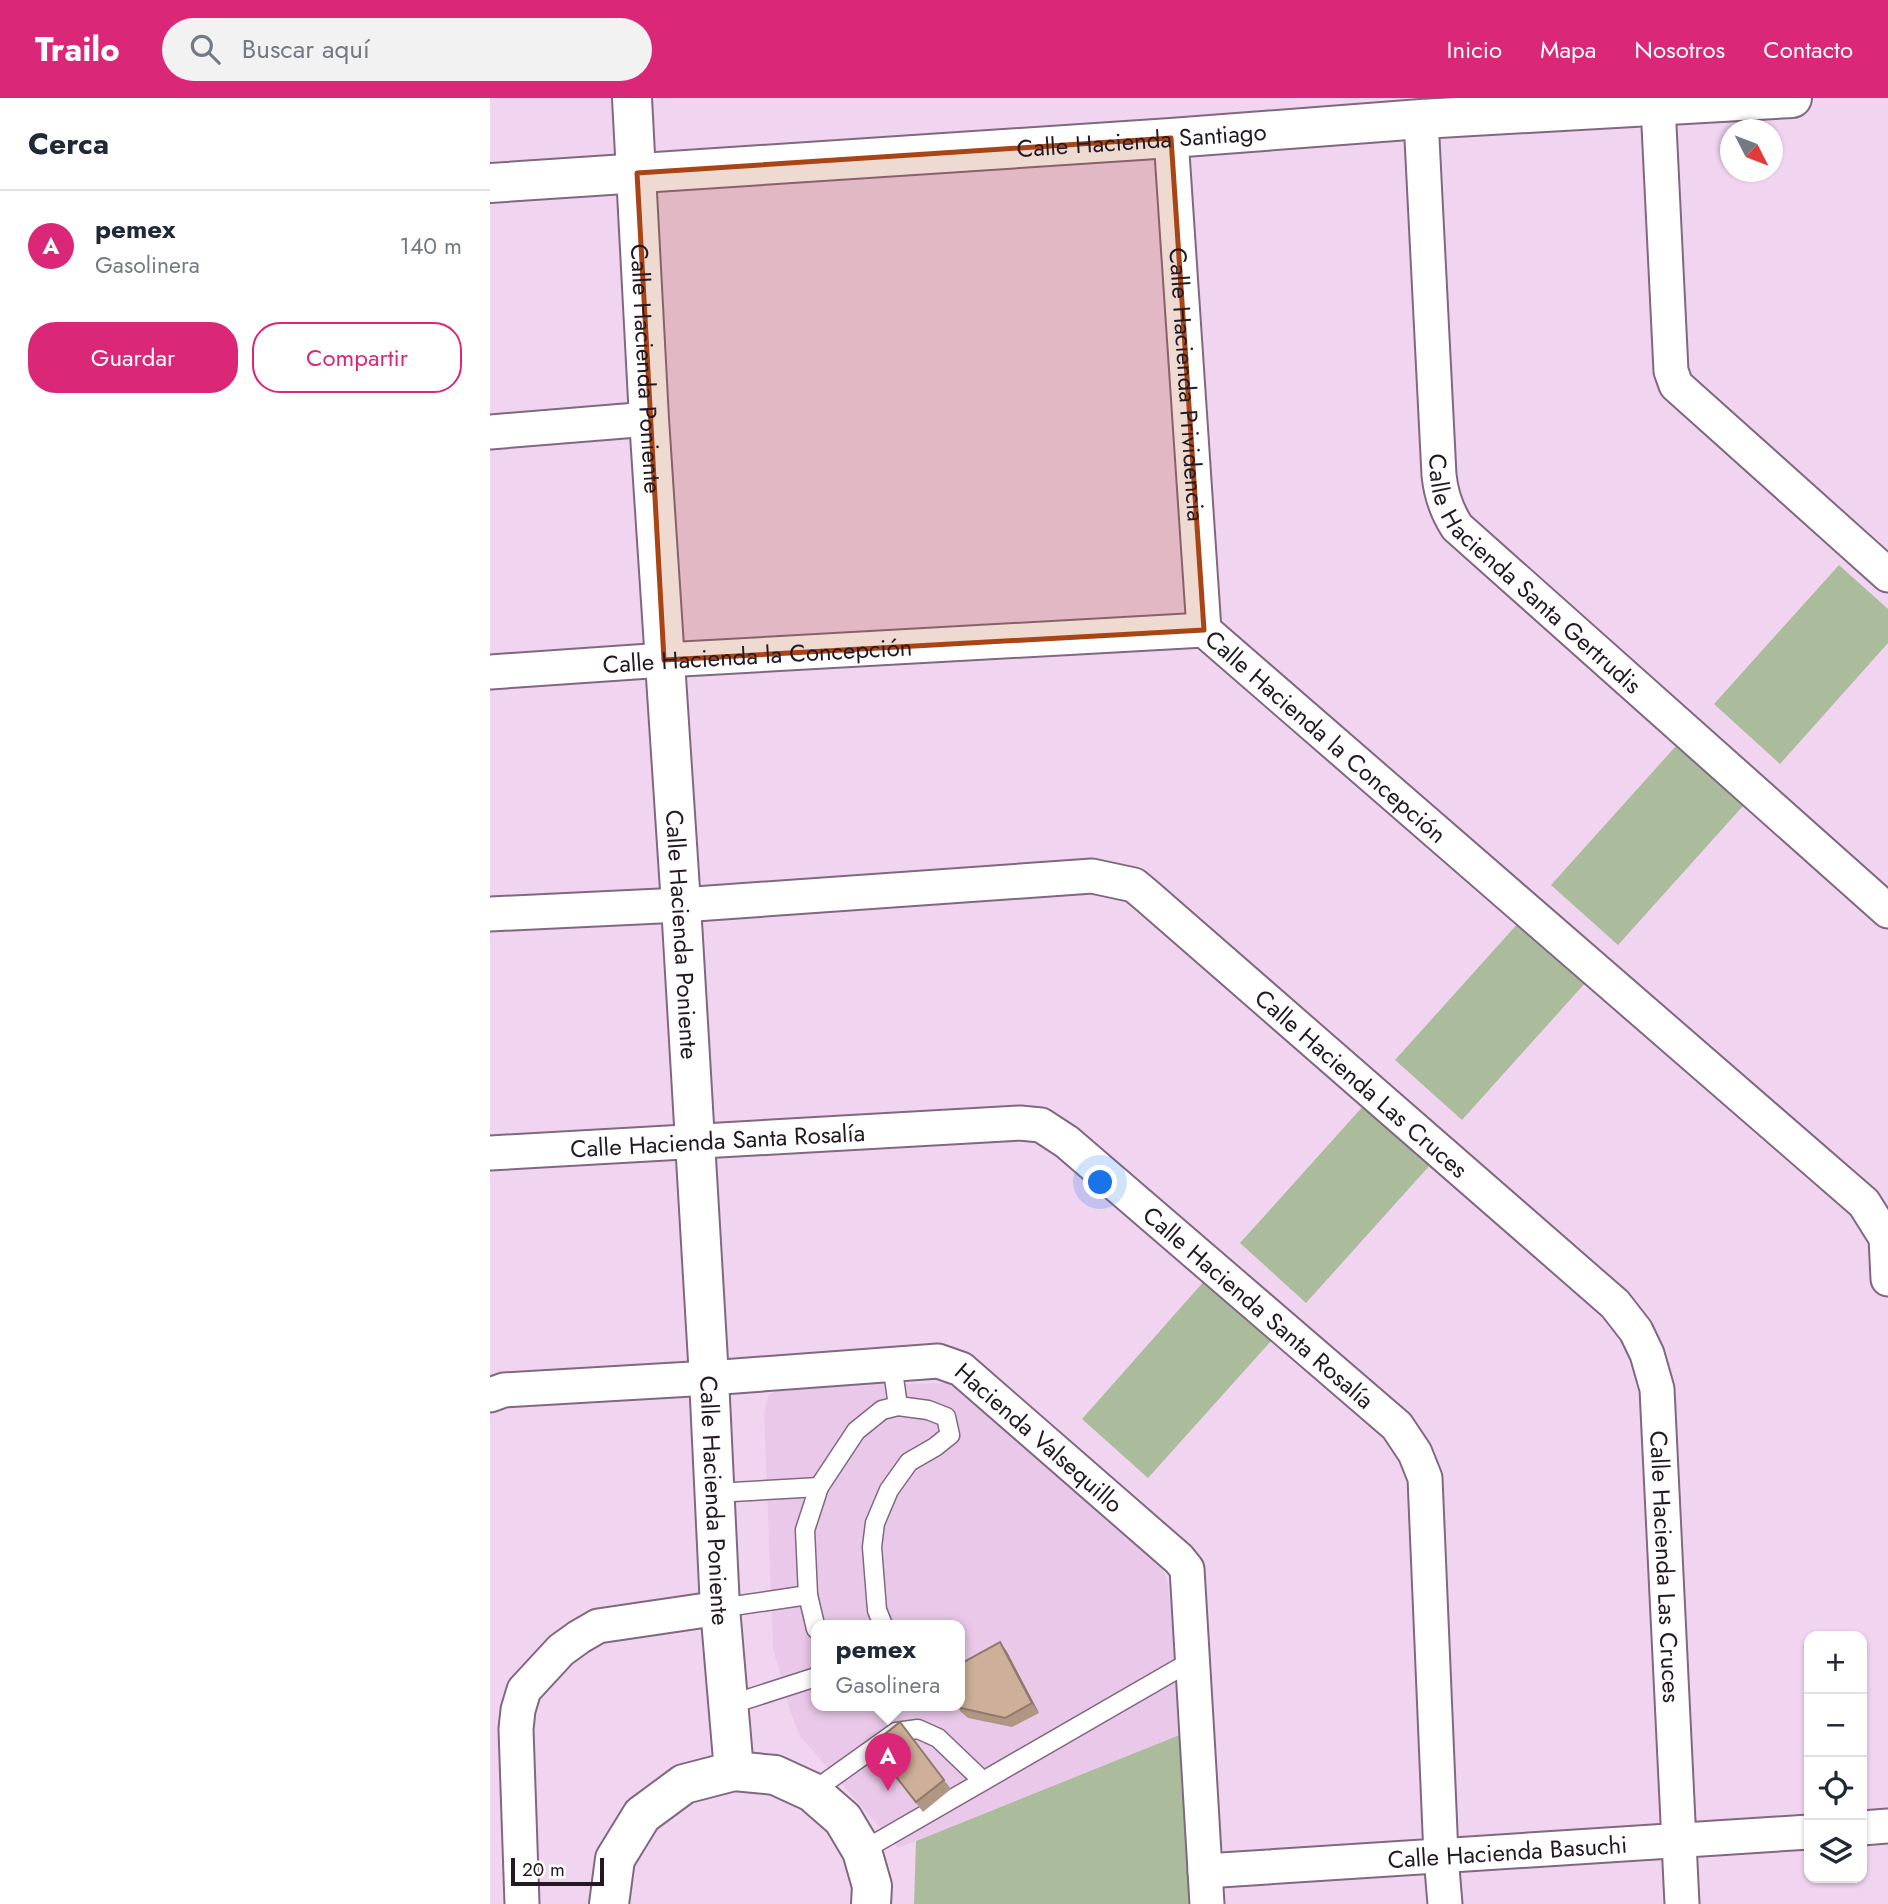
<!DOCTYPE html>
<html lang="es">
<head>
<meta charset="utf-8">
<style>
	:root { --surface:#fff; --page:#f2f2f3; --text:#1f2937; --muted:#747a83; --line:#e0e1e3; --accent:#db2777 }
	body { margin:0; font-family:Jost,sans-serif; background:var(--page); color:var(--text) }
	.controls { position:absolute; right:21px; bottom:21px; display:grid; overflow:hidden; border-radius:14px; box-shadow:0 2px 5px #0004 }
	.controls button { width:63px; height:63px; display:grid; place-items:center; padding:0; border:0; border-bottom:2px solid var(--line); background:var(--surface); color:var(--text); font:35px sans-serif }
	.compass { position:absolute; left:1230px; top:21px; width:63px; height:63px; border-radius:50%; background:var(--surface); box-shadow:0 2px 5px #0004; rotate:132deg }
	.scale { position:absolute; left:21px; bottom:18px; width:93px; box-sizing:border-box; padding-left:7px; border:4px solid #231922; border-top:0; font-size:19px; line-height:24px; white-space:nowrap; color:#231922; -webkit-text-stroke:5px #fff; paint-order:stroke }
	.you { position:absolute; left:611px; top:1085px; width:24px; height:24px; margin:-18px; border:5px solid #fff; border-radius:50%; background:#1a73e8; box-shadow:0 0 0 10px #1a73e833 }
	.badge { display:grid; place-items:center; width:46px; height:46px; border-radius:50%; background:var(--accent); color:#fff; font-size:23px; font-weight:700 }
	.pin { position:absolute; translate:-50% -58px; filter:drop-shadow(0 2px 4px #0008) }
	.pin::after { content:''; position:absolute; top:37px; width:24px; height:21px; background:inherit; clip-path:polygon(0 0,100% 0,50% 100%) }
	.popup { position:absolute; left:321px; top:1522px; width:154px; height:91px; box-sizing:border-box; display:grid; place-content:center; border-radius:14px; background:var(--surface); filter:drop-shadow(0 2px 5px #0005); font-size:23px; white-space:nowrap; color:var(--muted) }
	.popup b { font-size:26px; color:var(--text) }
	.popup::after { content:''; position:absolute; left:50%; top:100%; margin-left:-14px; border:14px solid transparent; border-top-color:var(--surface) }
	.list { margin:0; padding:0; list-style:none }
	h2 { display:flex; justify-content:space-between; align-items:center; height:91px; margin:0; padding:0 28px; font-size:30px }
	h2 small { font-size:23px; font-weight:400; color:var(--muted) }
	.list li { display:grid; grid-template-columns:46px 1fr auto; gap:21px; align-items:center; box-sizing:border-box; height:112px; padding:0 28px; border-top:2px solid var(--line) }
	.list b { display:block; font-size:26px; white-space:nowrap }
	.list p { margin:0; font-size:23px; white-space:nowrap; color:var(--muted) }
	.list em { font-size:23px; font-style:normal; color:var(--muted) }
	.actions { display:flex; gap:14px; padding:21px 28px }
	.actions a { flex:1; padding:16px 0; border:2px solid var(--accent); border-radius:28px; text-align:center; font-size:24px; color:var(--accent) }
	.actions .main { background:var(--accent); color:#fff }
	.icon { flex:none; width:38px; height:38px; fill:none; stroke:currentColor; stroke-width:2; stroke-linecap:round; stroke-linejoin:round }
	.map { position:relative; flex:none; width:1398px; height:1806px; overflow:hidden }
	header { display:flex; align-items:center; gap:42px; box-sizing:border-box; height:98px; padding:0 35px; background:var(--accent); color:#fff }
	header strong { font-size:33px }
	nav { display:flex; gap:38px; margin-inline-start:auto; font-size:24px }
	.search { width:490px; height:63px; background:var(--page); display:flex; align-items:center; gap:18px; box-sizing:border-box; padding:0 24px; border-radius:38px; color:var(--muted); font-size:26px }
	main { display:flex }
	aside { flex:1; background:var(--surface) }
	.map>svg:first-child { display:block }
	.built { fill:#eac8e9; fill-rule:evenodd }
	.green { fill:#abbc9c }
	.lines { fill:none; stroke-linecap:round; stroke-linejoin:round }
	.lane-casing { stroke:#806880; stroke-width:21 }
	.street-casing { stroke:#806880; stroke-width:37 }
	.secondary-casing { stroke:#806880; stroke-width:42 }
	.lane { stroke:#fff; stroke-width:18 }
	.street { stroke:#fff; stroke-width:33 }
	.secondary { stroke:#fff; stroke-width:38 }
	.wall { fill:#b19684 }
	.shaded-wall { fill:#907a6b }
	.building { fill:#ceaf99; stroke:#907a6b; stroke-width:2 }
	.marked { fill:#a94515; fill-opacity:0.2; stroke:#a94515; stroke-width:5; stroke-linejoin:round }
	.labels { text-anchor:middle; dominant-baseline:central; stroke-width:5; stroke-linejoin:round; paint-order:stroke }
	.street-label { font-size:24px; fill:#231922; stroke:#fff }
</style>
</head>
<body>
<header>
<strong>Trailo</strong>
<div class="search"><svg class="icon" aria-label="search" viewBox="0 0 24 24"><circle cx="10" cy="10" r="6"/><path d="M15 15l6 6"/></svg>Buscar aquí</div>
<nav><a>Inicio</a><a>Mapa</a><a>Nosotros</a><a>Contacto</a></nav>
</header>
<main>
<aside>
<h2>Cerca<small></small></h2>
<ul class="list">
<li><span class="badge">A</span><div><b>pemex</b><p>Gasolinera</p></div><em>140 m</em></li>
</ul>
<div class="actions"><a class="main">Guardar</a><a>Compartir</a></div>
</aside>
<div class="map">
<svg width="1398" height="1806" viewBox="0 0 1398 1806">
	<rect width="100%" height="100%" fill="#f1d5f0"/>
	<path class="built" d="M458 1285 478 1291 673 1471 678 1486 692 1636 408 1750 310 1638 301 1615 283 1551 274 1314 279 1296 301 1288ZM326 1527H470V1607H326Z"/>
	<g class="green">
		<polygon points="1349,467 1398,511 1398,545 1290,666 1224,606"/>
		<polygon points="1186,648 1253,708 1128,847 1061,787"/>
		<polygon points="1030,823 1097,883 972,1022 905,962"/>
		<polygon points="875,1006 941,1066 816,1205 750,1145"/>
		<polygon points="716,1181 783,1241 658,1380 592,1321"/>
		<polygon points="692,1636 704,1806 424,1806 426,1743"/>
	</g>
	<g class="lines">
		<defs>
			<g id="lane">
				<polyline points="402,1266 408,1308"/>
				<polyline points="225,1395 329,1389"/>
				<polyline points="230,1510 318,1497"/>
				<polyline points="326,1531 318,1497 315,1432 329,1389 366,1333 392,1312 408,1308 438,1312 456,1319 460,1337 445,1349 419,1364 399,1392 385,1425 382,1449 387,1512 393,1527"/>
				<polyline points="239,1607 326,1579"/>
				<polyline points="322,1694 406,1634 428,1631 448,1640 493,1683"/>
				<polyline points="372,1753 703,1562"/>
			</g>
			<g id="street">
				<polyline points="1168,7 1181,273 1186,287 1398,477"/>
				<path id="s1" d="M931 21 949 377C951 397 956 412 967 429L1398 813"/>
				<path id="s2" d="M681 40 714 532"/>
				<polyline points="0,334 159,321"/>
				<path id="s3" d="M0 574 174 562 714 532 1374 1105 1396 1140 1398 1181"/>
				<path id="s4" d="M0 816 191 807 602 778 644 787 656 797 1125 1206 1146 1233 1157 1256 1167 1291 1192 1806"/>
				<path id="s5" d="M0 1055 530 1025 551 1027 577 1044 907 1328 925 1355 935 1380 951 1758 955 1806"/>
				<path id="s6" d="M0 1297 14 1292 219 1280 448 1263 471 1271 689 1461 697 1471 717 1806"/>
				<polyline points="1372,1730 1398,1728"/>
				<path id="s7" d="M715 1773 1319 1734"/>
				<polyline points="32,1806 26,1631 28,1612 34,1592 71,1552 89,1539 108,1528 230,1510"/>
			</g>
			<g id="secondary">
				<path id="s8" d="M142 0 159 321 191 807 219 1280 230 1510 244 1673"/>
				<path id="s9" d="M0 85 681 40 931 21 1302 0"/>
				<polyline points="119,1806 125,1761 152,1717 194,1686 244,1673 285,1677 322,1694 353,1721 372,1753 382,1788 381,1806"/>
			</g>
		</defs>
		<use href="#lane" class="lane-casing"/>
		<use href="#street" class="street-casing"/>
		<use href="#secondary" class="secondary-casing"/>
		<use href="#lane" class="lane"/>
		<use href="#street" class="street"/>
		<use href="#secondary" class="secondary"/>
	</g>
	<g class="wall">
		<polygon points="510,1544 517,1554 549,1615 522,1629 478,1620 471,1614 466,1607 470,1607"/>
		<polygon points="381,1647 454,1682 461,1691 433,1714"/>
	</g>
	<polygon class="shaded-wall" points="510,1544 517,1554 549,1615 542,1605"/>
	<g class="building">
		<polygon points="510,1544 542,1605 515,1620 471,1610 468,1607 470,1607 470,1566"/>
		<polygon points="410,1624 454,1682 426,1704 381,1647"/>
	</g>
	<path class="marked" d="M681 40 714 532 174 562 147 75Z"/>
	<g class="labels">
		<g class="street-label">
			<text stroke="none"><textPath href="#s9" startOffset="653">Calle Hacienda Santiago</textPath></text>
			<text stroke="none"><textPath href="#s8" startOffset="271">Calle Hacienda Poniente</textPath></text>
			<text stroke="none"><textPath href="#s2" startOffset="247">Calle Hacienda Prividencia</textPath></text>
			<text stroke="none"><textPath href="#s1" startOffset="495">Calle Hacienda Santa Gertrudis</textPath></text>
			<text stroke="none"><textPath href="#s3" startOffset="268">Calle Hacienda la Concepción</textPath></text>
			<text stroke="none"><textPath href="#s3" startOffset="877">Calle Hacienda la Concepción</textPath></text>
			<text stroke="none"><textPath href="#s8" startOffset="838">Calle Hacienda Poniente</textPath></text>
			<text stroke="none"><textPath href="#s4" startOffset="948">Calle Hacienda Las Cruces</textPath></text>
			<text stroke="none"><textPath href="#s5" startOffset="228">Calle Hacienda Santa Rosalía</textPath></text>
			<text stroke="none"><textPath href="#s5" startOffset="836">Calle Hacienda Santa Rosalía</textPath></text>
			<text stroke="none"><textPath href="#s6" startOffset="578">Hacienda Valsequillo</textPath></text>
			<text stroke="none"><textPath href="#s8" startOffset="1405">Calle Hacienda Poniente</textPath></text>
			<text stroke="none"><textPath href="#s4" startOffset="1558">Calle Hacienda Las Cruces</textPath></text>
			<text stroke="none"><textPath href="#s7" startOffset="303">Calle Hacienda Basuchi</textPath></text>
		</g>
	</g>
</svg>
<div class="controls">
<button>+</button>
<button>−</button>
<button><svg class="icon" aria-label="locate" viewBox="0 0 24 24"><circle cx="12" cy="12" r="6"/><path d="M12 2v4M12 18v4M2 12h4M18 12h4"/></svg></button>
<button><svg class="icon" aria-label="layers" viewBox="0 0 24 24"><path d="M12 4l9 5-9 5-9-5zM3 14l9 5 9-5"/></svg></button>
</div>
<svg class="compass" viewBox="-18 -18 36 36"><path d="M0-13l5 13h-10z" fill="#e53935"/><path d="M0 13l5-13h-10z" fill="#747a83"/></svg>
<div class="scale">20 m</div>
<div class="you"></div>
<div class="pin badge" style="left:398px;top:1693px">A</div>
<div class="popup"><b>pemex</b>Gasolinera</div>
</div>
</main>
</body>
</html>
